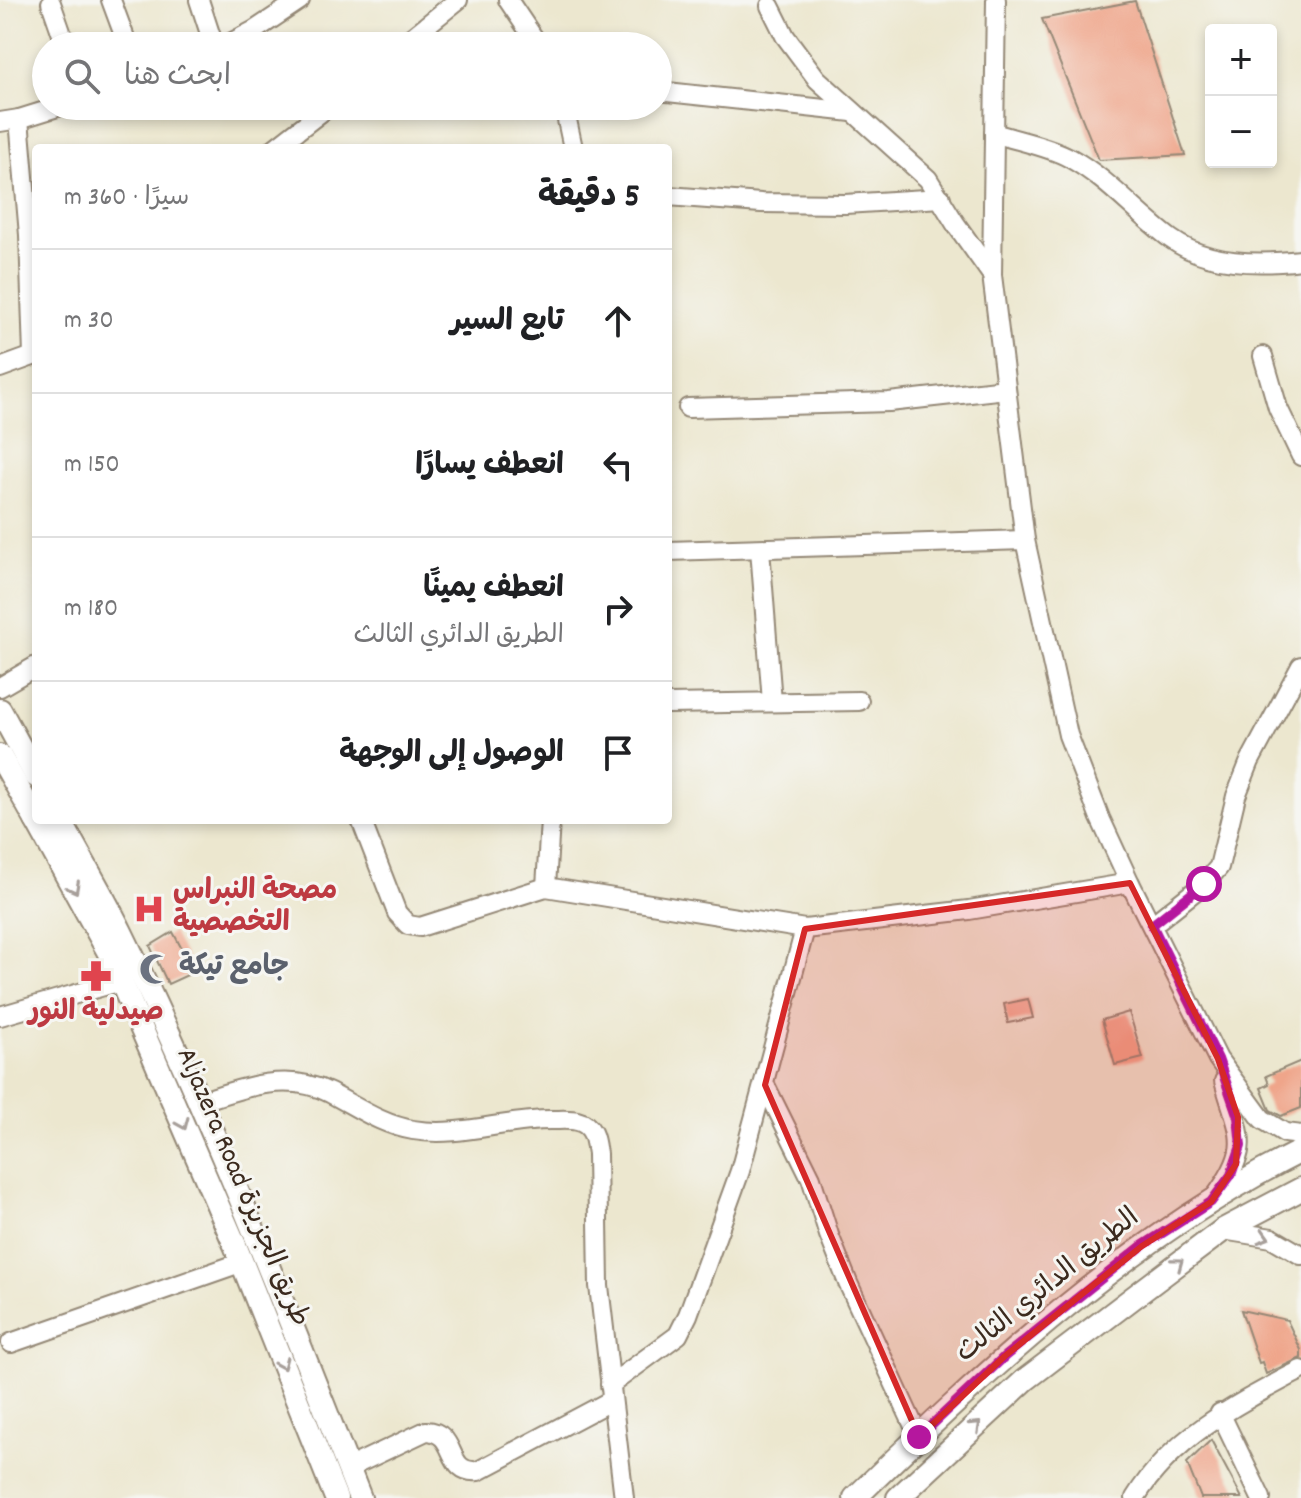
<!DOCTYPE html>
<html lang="ar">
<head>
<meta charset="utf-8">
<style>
	:root { --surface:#fff; --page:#f2f2f2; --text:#202124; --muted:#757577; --line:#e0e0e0 }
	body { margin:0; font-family:Dekko,"Playpen Sans Arabic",sans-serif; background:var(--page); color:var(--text); direction:rtl }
	.controls { position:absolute; right:24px; top:24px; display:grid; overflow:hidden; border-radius:8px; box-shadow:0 4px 12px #0003 }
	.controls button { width:72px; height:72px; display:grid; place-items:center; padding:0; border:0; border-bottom:2px solid var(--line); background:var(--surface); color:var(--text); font:40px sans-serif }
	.stop { position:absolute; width:24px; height:24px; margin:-18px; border:6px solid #b5179e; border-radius:50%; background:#fff }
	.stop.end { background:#b5179e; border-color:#fff; box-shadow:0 2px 8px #0008 }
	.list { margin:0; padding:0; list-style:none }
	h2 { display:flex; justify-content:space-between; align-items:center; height:104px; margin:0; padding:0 32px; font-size:34px }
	h2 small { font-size:26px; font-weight:400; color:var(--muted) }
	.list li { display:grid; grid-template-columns:52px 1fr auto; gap:24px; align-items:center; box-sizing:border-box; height:144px; padding:0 32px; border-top:2px solid var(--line) }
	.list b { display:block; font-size:30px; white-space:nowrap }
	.list p { margin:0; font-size:26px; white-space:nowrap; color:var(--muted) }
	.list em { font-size:26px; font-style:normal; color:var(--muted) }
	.icon { flex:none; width:44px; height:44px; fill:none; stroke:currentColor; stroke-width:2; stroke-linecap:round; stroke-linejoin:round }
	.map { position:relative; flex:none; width:1301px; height:1498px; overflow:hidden; direction:ltr }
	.search { position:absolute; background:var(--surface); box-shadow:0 4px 12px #0003; left:32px; top:32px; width:640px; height:88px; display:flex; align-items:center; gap:20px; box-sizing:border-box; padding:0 28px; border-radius:44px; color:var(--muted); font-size:30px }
	.panel { position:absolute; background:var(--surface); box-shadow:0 4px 12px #0003; left:32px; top:144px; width:640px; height:680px; border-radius:8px; direction:rtl }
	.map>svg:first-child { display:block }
	.building { fill:#efa58a }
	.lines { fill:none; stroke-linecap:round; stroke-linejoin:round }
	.minor-casing { stroke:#948876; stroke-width:22 }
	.major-casing { stroke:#948876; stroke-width:26 }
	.minor { stroke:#fff; stroke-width:18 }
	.major { stroke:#fff; stroke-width:22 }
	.oneway { stroke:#a79f9a }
	.route { stroke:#b5179e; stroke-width:10 }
	.marked { fill:#d62828; fill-opacity:0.2; stroke:#d62828; stroke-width:6; stroke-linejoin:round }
	.labels { text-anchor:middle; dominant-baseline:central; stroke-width:6; stroke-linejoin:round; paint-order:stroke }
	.health-label { font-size:28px; font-weight:bold; fill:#be3a42; stroke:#f6f6f2; text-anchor:start }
	.worship-label { font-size:28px; font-weight:bold; fill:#5b616d; stroke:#f6f6f2; text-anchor:start }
	.street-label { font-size:28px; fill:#3b2a1e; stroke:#f6f6f2 }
</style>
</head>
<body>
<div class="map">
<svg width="1301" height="1498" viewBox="0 0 1301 1498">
	<rect width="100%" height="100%" fill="#f6f6f2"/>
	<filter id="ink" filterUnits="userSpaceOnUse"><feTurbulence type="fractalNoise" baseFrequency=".0125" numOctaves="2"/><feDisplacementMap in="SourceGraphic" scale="16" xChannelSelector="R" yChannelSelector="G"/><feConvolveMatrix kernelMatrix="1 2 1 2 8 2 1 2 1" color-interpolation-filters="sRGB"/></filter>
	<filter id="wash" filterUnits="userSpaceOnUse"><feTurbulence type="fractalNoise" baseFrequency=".006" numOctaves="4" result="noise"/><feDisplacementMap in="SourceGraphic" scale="32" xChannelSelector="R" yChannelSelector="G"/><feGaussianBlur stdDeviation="1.8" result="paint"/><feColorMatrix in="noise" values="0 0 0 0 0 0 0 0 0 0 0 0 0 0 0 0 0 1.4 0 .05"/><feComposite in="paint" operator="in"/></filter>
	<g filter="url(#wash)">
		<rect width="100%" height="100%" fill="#ece7cf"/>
		<g id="blocks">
			<g class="building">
				<polygon points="1135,1 1185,155 1099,160 1042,19"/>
				<polygon points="173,932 194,972 168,984 150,946"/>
				<polygon points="1028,999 1033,1018 1008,1023 1004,1004"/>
				<polygon points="1129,1012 1143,1058 1115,1065 1102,1020"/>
				<polygon points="1301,1061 1301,1108 1281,1116 1270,1110 1261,1088 1269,1084 1266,1076"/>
				<polygon points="1241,1310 1287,1320 1301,1350 1301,1358 1266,1374 1262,1362 1259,1363"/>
				<polygon points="1211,1440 1242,1498 1201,1498 1187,1463"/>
			</g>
		</g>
	</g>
	<g filter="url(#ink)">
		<use href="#blocks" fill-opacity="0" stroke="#948876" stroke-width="2"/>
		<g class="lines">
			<defs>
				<g id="minor">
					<polyline points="111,0 128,46"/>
					<polyline points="199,0 214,46"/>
					<polyline points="508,0 539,46"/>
					<polyline points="996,0 992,275 1025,540 1068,735 1100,818 1130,883 1218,1059 1262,1119 1285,1133 1301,1135"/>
					<polyline points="51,3 66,46"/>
					<polyline points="770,6 785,36 817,79 928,179 955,223 992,275"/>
					<polyline points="225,46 255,30 300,0"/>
					<polyline points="401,46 458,0"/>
					<polyline points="658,91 852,112"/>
					<polyline points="564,106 573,148"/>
					<polyline points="0,122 19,119 61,106"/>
					<path d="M994 133C1018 141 1048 146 1070 158 1108 179 1136 213 1171 239 1207 265 1259 265 1301 260"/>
					<polyline points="275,148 329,106"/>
					<polyline points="668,196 761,203 845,204 941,198"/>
					<polyline points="1263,356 1278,408 1301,456"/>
					<polyline points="0,368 33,356 29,235 19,119"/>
					<polyline points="688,408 889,402 1006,389"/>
					<polyline points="760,549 772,702"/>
					<polyline points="668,551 1025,540"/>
					<polyline points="0,687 36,666"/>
					<polyline points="668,704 859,701"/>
					<polyline points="361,820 397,913 408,925 420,927 546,887 805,929 969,910 1130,883"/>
					<polyline points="546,887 550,820"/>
					<polyline points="1152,925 1204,884 1219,867 1236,796 1250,761 1301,666"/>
					<polyline points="0,1016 121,981"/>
					<polyline points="765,1085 811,1178 829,1235 848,1283 919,1437"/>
					<path d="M200 1102C241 1088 288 1071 330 1093 357 1107 382 1125 413 1130 460 1138 506 1119 553 1120 560 1120 570 1119 577 1121 594 1125 595 1140 597 1154L599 1286 624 1498"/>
					<path d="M1215 1197C1253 1145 1240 1137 1224 1081"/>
					<polyline points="1223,1230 1272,1238 1301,1255"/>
					<polyline points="11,1343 240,1263"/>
					<polyline points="610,1385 678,1335 688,1315 740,1171 805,929"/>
					<polyline points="1220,1413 1261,1498"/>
					<path d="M348 1468 426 1431C459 1432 444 1474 478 1471L612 1400"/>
					<path d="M1135 1498C1173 1436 1239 1403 1301 1370"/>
				</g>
				<g id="major">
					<polyline points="0,710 36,776"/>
					<polyline points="0,756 36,820"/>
					<polyline points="36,820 108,951 121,981 235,1245 336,1498"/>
					<path d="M60 820C80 857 102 894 121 932 211 1116 285 1307 360 1498"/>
					<path d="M855 1498C990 1367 1131 1236 1301 1151"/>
					<polyline points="898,1498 1025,1380 1142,1291 1223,1230 1301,1189"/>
				</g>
			</defs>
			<use href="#minor" class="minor-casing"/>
			<use href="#major" class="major-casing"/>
			<use href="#minor" class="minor"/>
			<use href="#major" class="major"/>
		</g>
		<defs><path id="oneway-chevron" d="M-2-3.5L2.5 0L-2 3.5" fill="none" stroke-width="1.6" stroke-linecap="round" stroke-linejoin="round" transform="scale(2)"/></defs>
		<g class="oneway">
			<use href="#oneway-chevron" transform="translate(74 888) rotate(62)"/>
			<use href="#oneway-chevron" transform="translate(183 1124) rotate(67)"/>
			<use href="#oneway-chevron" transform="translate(1264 1237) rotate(17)"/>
			<use href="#oneway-chevron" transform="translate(1178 1263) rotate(-37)"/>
			<use href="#oneway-chevron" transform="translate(282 1364) rotate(67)"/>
			<use href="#oneway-chevron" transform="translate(976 1426) rotate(-43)"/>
		</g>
	</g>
	<g class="lines" filter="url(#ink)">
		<polyline class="route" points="919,1437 1005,1356 1142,1246 1211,1202 1231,1175 1241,1146 1238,1117 1218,1059 1152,925 1204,884"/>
	</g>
	<path class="marked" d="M1130 883 1218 1059 1238 1117 1236 1164 1211 1202 1142 1246 1005 1356 919 1437 765 1085 805 929Z"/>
	<defs>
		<symbol id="hospital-bare" viewBox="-9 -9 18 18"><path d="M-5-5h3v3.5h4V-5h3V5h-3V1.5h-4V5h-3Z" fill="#e0444e" stroke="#f6f6f2" stroke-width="2.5" paint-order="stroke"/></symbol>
		<symbol id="mosque-bare" viewBox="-9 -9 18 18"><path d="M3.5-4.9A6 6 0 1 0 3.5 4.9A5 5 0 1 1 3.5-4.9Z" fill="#6b7280" stroke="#f6f6f2" stroke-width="2.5" paint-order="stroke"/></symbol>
		<symbol id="pharmacy-bare" viewBox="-9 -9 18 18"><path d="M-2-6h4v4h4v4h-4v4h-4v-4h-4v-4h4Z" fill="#e0444e" stroke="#f6f6f2" stroke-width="2.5" paint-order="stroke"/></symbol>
	</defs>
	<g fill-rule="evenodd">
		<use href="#hospital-bare" x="127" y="887" width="44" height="44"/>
		<use href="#mosque-bare" x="133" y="947" width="44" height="44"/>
		<use href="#pharmacy-bare" x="74" y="954" width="44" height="44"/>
	</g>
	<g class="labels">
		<g class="health-label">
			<text x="173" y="893">مصحة النبراس<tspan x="173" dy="32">التخصصية</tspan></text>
			<text x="96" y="1014" text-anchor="middle">صيدلية النور</text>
		</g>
		<g class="worship-label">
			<text x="179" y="969">جامع تيكة</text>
		</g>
		<g class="street-label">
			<text transform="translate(241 1188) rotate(67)">Aljazera Road طريق الجزيزة</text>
			<text transform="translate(1049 1287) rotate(-39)">الطريق الدائري الثالث</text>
		</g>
	</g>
</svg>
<div class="controls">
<button>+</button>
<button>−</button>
</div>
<div class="stop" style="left:1204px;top:884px"></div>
<div class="stop end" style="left:919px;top:1437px"></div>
<div class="search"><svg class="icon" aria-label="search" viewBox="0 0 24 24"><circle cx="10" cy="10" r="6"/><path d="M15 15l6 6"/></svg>ابحث هنا</div>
<section class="panel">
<h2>5 دقيقة<small>سيرًا · 360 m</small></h2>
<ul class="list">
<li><svg class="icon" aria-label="ahead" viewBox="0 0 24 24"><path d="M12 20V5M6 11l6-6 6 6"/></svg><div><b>تابع السير</b></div><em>30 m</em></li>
<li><svg class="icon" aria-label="left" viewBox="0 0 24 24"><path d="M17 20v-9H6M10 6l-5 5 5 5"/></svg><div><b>انعطف يسارًا</b></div><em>150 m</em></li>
<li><svg class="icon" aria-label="right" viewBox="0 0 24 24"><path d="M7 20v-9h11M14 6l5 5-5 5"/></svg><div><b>انعطف يمينًا</b><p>الطريق الدائري الثالث</p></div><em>180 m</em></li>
<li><svg class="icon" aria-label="arrive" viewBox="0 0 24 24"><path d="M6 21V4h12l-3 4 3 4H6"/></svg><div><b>الوصول إلى الوجهة</b></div></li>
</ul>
</section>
</div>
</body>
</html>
